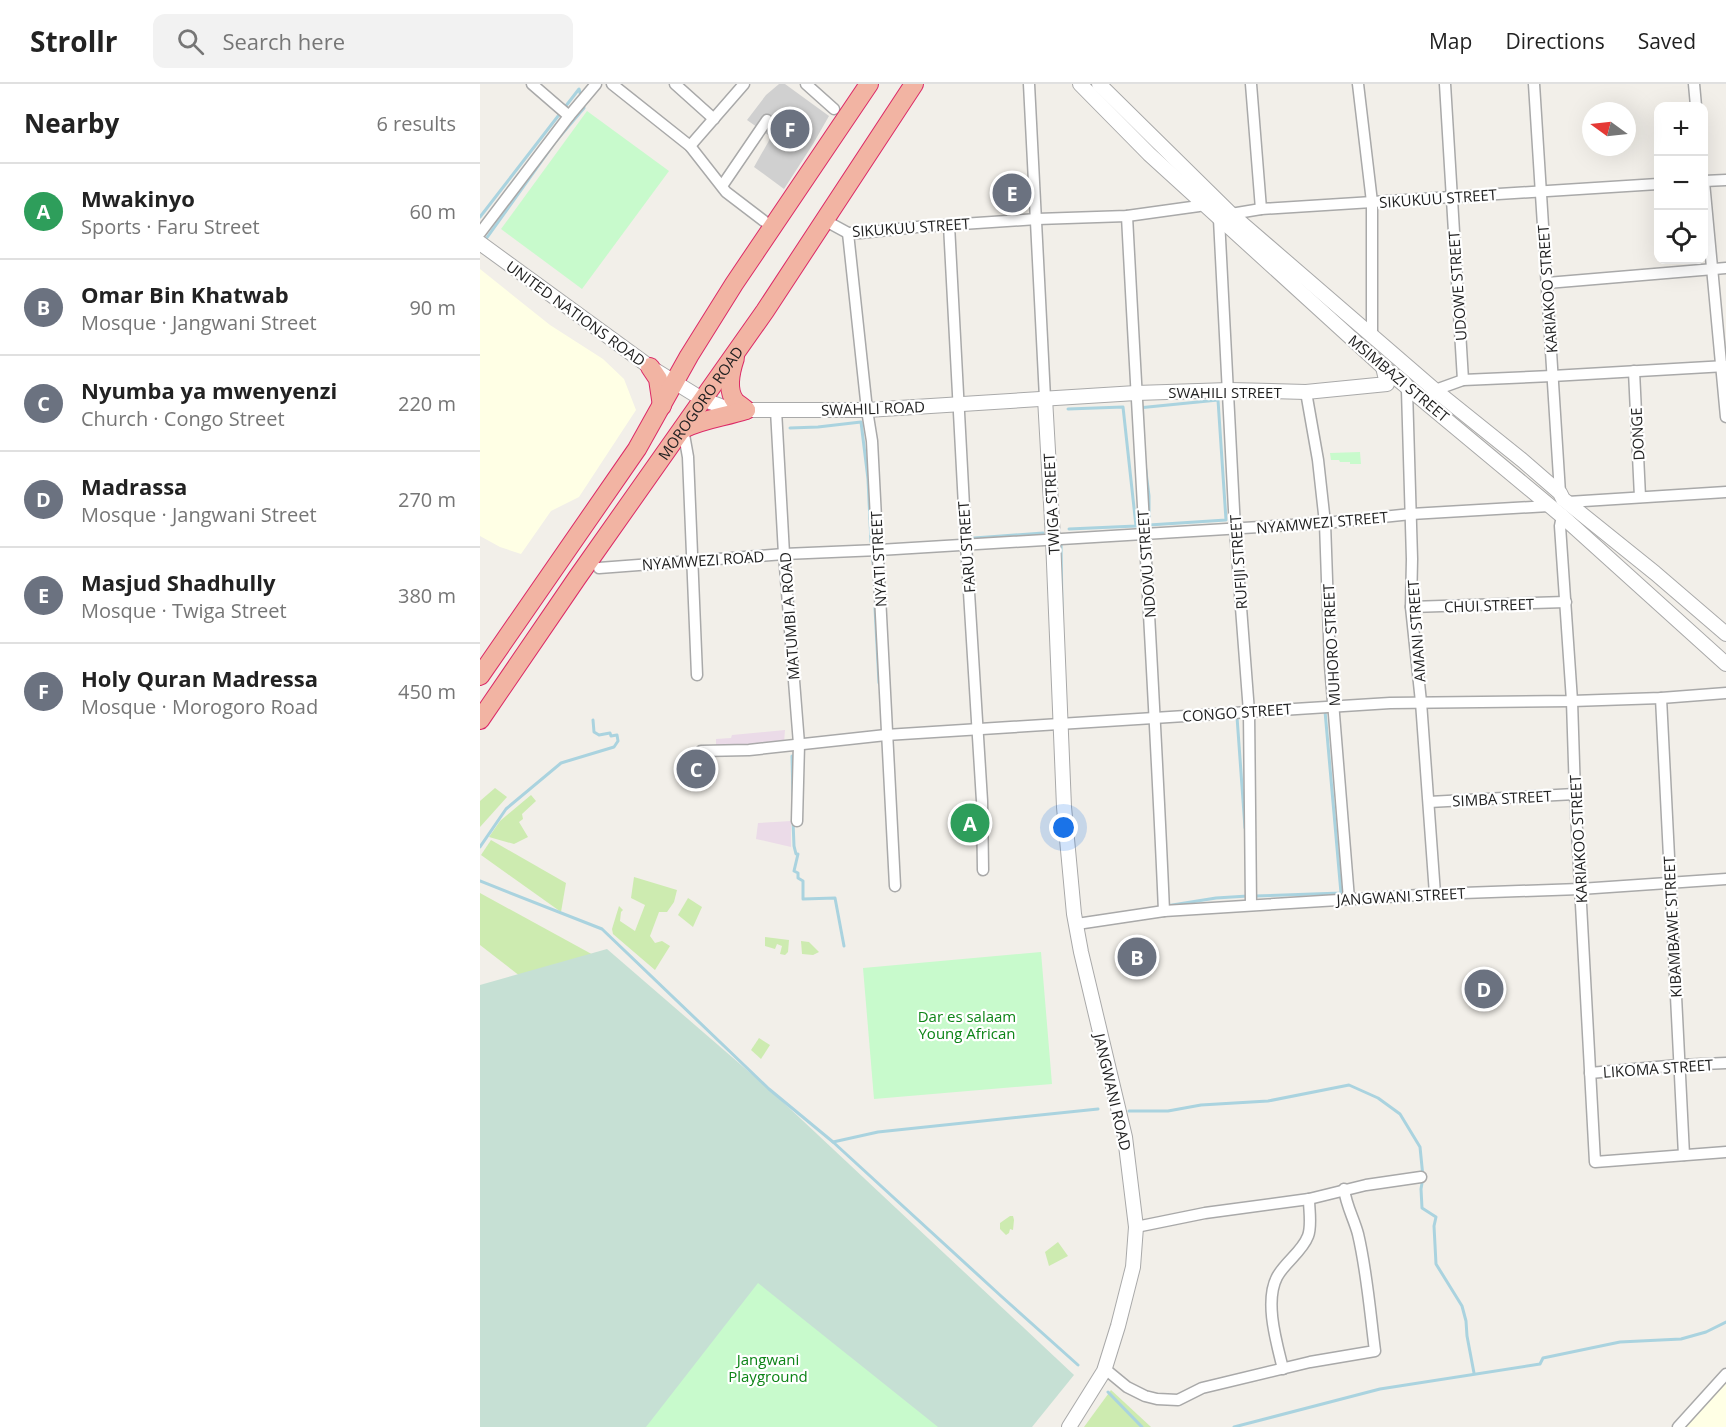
<!DOCTYPE html>
<html lang="en">
<head>
<meta charset="utf-8">
<style>
	:root { --surface:#fff; --page:#f2f2f2; --text:#222; --muted:#767676; --line:#e0e0e0; --accent:#1a73e8 }
	body { margin:0; font-family:"Open Sans",sans-serif; background:var(--page); color:var(--text) }
	.controls { position:absolute; right:18px; top:18px; display:grid; overflow:hidden; border-radius:12px; box-shadow:0 6px 24px #0002 }
	.controls button { width:54px; height:54px; display:grid; place-items:center; padding:0; border:0; border-bottom:2px solid var(--line); background:var(--surface); color:var(--text); font:30px sans-serif }
	.compass { position:absolute; left:1102px; top:18px; width:54px; height:54px; border-radius:50%; background:var(--surface); box-shadow:0 6px 24px #0002; rotate:285deg }
	.you { position:absolute; left:584px; top:744px; width:21px; height:21px; margin:-15px; border:4px solid #fff; border-radius:50%; background:#1a73e8; box-shadow:0 0 0 9px #1a73e833 }
	.badge { display:grid; place-items:center; width:39px; height:39px; border-radius:50%; background:var(--accent); color:#fff; font-size:20px; font-weight:700 }
	.pin { position:absolute; translate:-50% -50%; border:3px solid #fff; box-shadow:0 2px 6px #0006 }
	.list { margin:0; padding:0; list-style:none }
	h2 { display:flex; justify-content:space-between; align-items:center; height:78px; margin:0; padding:0 24px; font-size:26px }
	h2 small { font-size:20px; font-weight:400; color:var(--muted) }
	.list li { display:grid; grid-template-columns:39px 1fr auto; gap:18px; align-items:center; box-sizing:border-box; height:96px; padding:0 24px; border-top:2px solid var(--line) }
	.list b { display:block; font-size:22px; white-space:nowrap }
	.list p { margin:0; font-size:20px; white-space:nowrap; color:var(--muted) }
	.list em { font-size:20px; font-style:normal; color:var(--muted) }
	.icon { flex:none; width:33px; height:33px; fill:none; stroke:currentColor; stroke-width:2; stroke-linecap:round; stroke-linejoin:round }
	.map { position:relative; flex:none; width:1246px; height:1343px; overflow:hidden }
	header { display:flex; align-items:center; gap:36px; box-sizing:border-box; height:84px; padding:0 30px; background:var(--surface); border-bottom:2px solid var(--line) }
	header strong { font-size:28px }
	nav { display:flex; gap:33px; margin-inline-start:auto; font-size:21px }
	.search { width:420px; height:54px; background:var(--page); display:flex; align-items:center; gap:15px; box-sizing:border-box; padding:0 21px; border-radius:12px; color:var(--muted); font-size:22px }
	main { display:flex }
	aside { flex:1; background:var(--surface) }
	.map>svg:first-child { display:block }
	.industrial { fill:#ebdbe8 }
	.education { fill:#ffffe5 }
	.religious { fill:#d0d0d0 }
	.grass { fill:#cdebb0 }
	.wetland { fill:#c6e0d4 }
	.park { fill:#c8facc }
	.lines { fill:none; stroke-linecap:round; stroke-linejoin:round }
	.stream { stroke:#aad3df; stroke-width:3 }
	.minor-casing { stroke:#a9a9a9; stroke-width:13 }
	.tertiary-casing { stroke:#a9a9a9; stroke-width:16 }
	.trunk-casing { stroke:#dc2a67; stroke-width:20 }
	.minor { stroke:#fff; stroke-width:10 }
	.tertiary { stroke:#fff; stroke-width:14 }
	.trunk { stroke:#f2b4a3; stroke-width:18 }
	.labels { text-anchor:middle; dominant-baseline:central; stroke-width:4.5; stroke-linejoin:round; paint-order:stroke }
	.street-label { font-size:15px; fill:#222; stroke:#fff }
	.park-label { font-size:15px; fill:#0c8416; stroke:#fff }
</style>
</head>
<body>
<header>
<strong>Strollr</strong>
<div class="search"><svg class="icon" aria-label="search" viewBox="0 0 24 24"><circle cx="10" cy="10" r="6"/><path d="M15 15l6 6"/></svg>Search here</div>
<nav><a>Map</a><a>Directions</a><a>Saved</a></nav>
</header>
<main>
<aside>
<h2>Nearby<small>6 results</small></h2>
<ul class="list">
<li><span class="badge" style="background:#2e9e5b">A</span><div><b>Mwakinyo</b><p>Sports · Faru Street</p></div><em>60 m</em></li>
<li><span class="badge" style="background:#6b7280">B</span><div><b>Omar Bin Khatwab</b><p>Mosque · Jangwani Street</p></div><em>90 m</em></li>
<li><span class="badge" style="background:#6b7280">C</span><div><b>Nyumba ya mwenyenzi</b><p>Church · Congo Street</p></div><em>220 m</em></li>
<li><span class="badge" style="background:#6b7280">D</span><div><b>Madrassa</b><p>Mosque · Jangwani Street</p></div><em>270 m</em></li>
<li><span class="badge" style="background:#6b7280">E</span><div><b>Masjud Shadhully</b><p>Mosque · Twiga Street</p></div><em>380 m</em></li>
<li><span class="badge" style="background:#6b7280">F</span><div><b>Holy Quran Madressa</b><p>Mosque · Morogoro Road</p></div><em>450 m</em></li>
</ul>
</aside>
<div class="map">
<svg width="1246" height="1343" viewBox="0 0 1246 1343">
	<rect width="100%" height="100%" fill="#f2efe9"/>
	<g class="industrial">
		<polygon points="305,646 304,659 236,663 236,655 251,654 252,651"/>
		<polygon points="311,737 311,763 276,755 278,739"/>
	</g>
	<g class="education">
		<polygon points="0,185 70,241 123,275 144,295 156,326 99,413 71,427 41,470 20,463 0,452"/>
		<polygon points="1246,1293 1246,1343 1200,1343"/>
	</g>
	<polygon class="religious" points="299,0 305,0 349,32 333,60 304,105 274,83 291,53 267,36 286,11"/>
	<g class="grass">
		<polygon points="15,704 27,713 0,743 0,717"/>
		<polygon points="51,711 56,717 42,730 43,735 39,738 48,753 34,760 9,753 20,737"/>
		<polygon points="11,756 86,799 81,828 1,771"/>
		<polygon points="154,793 197,806 194,818 187,828 179,828 170,852 175,859 182,857 190,862 175,886 133,850 132,845 139,822 143,826 141,828 140,837 155,847 165,821 151,814"/>
		<polygon points="0,809 117,873 104,942 0,861"/>
		<polygon points="208,814 222,823 213,843 198,831"/>
		<polygon points="285,853 309,856 308,868 305,871 300,870 302,862 297,860 295,865 285,862"/>
		<polygon points="321,857 329,858 339,868 333,871 322,870"/>
		<polygon points="279,954 290,961 281,975 271,966"/>
		<polygon points="530,1132 533,1132 534,1136 533,1146 530,1145 529,1149 526,1151 520,1145 520,1139"/>
		<polygon points="578,1158 588,1172 569,1182 565,1168"/>
		<polygon points="631,1306 671,1343 604,1343"/>
	</g>
	<polygon class="wetland" points="127,865 289,1005 594,1291 552,1343 0,1343 0,901"/>
	<g class="park">
		<polygon points="107,27 189,87 102,205 21,145"/>
		<polygon points="880,368 881,380 870,380 870,378 860,378 859,376 851,376 850,369"/>
		<polygon points="561,868 572,1000 394,1015 383,884"/>
		<polygon points="278,1199 458,1343 166,1343"/>
	</g>
	<g class="lines">
		<g class="stream">
			<polyline points="0,133 99,5 101,12"/>
			<polyline points="6,155 76,57 104,24 103,19"/>
			<polygon points="738,316 746,436 669,441 669,412 658,324"/>
			<polyline points="588,325 643,323 656,442 589,445"/>
			<polyline points="310,344 338,343 381,338 388,395 391,458"/>
			<polyline points="494,454 563,449"/>
			<polyline points="581,458 582,526"/>
			<polyline points="392,470 394,485"/>
			<polyline points="395,524 399,599"/>
			<polyline points="754,633 757,633 765,744"/>
			<polyline points="312,672 313,712"/>
			<polyline points="313,737 314,762 316,770 318,770 314,787 318,789 318,794 323,797 323,815 355,814 364,862"/>
			<polyline points="0,763 26,725 81,679 134,663 138,657 137,651 131,652 130,649 119,651 114,648 113,636"/>
			<polyline points="0,797 122,845 289,1005 353,1058 521,1212 598,1281"/>
			<polyline points="775,812 861,809 845,627"/>
			<polyline points="686,822 736,814 768,812"/>
			<polyline points="649,1027 688,1027 721,1021 788,1017 869,1001 898,1014 920,1030 940,1063 943,1093 941,1105 942,1124 956,1133 954,1142 956,1180 982,1222 986,1237 987,1252 994,1289"/>
			<polyline points="353,1058 398,1048 618,1025"/>
			<polyline points="628,1308 662,1343"/>
			<polyline points="754,1343 900,1305 1060,1280 1063,1274 1140,1258 1201,1255 1226,1248 1246,1238"/>
		</g>
		<defs>
			<g id="minor">
				<polyline points="52,0 89,32"/>
				<polyline points="132,0 210,62 246,108 284,137"/>
				<polyline points="195,0 234,35"/>
				<polyline points="326,0 354,25"/>
				<polyline points="549,0 565,314"/>
				<polyline points="771,0 781,125"/>
				<polyline points="878,0 892,118 892,250"/>
				<polyline points="965,0 983,296"/>
				<polyline points="1054,0 1080,409"/>
				<polyline points="1214,0 1216,22"/>
				<polyline points="210,62 264,0"/>
				<polyline points="1224,97 1246,96"/>
				<polyline points="1224,98 1246,333"/>
				<polyline points="242,102 287,36"/>
				<path d="M647 132C659 364 674 595 684 827"/>
				<polyline points="344,136 368,149 380,149 437,143 557,135 647,132 719,122 727,117"/>
				<polyline points="469,141 486,460 502,717 503,786"/>
				<polyline points="0,149 89,32 116,0"/>
				<polyline points="368,149 387,326 392,357 415,802"/>
				<polyline points="1067,199 1246,184"/>
				<polyline points="1154,287 1160,413"/>
				<polyline points="927,299 925,301 927,306 932,475 931,523 941,618 955,810"/>
				<polyline points="826,308 838,376 845,439 850,581 869,815"/>
				<polyline points="946,318 958,305 983,296 1072,292 1246,282"/>
				<polyline points="296,326 304,470 319,660 317,737"/>
				<polyline points="203,345 208,373 217,591"/>
				<polyline points="1088,418 1246,408"/>
				<polyline points="1082,432 1080,442 1092,617 1095,710 1115,1078 1246,1068"/>
				<polyline points="119,484 304,470 399,466 845,439 931,430 1069,422"/>
				<polyline points="931,523 1086,518"/>
				<polyline points="1181,614 1204,1071"/>
				<polyline points="221,667 269,666 406,651 910,619 1092,617 1181,614 1246,609"/>
				<polyline points="949,718 1095,710"/>
				<polyline points="771,821 769,628 755,445 739,135 751,130 781,125 1178,100"/>
				<polyline points="597,840 684,827 955,810 1100,805 1246,795"/>
				<polyline points="1110,989 1199,981 1246,979"/>
				<polyline points="656,1143 725,1129 829,1115 886,1101 941,1093"/>
				<path d="M803 1285C797 1260 784 1218 797 1193 805 1178 822 1168 828 1152 832 1142 829 1126 829 1115"/>
				<path d="M624 1287 630 1289 647 1303 665 1312 677 1315 698 1316 722 1304 830 1278 895 1267C890 1228 887 1188 878 1150 874 1135 866 1121 864 1105"/>
				<polyline points="1198,1343 1246,1290"/>
			</g>
			<g id="tertiary">
				<polyline points="600,0 669,70 903,283 1082,432 1246,580"/>
				<polyline points="619,0 751,130 956,307 1042,376 1080,409 1083,415 1175,489 1246,550"/>
				<polyline points="0,159 170,283 222,315 246,324 266,326 387,326 656,309 749,306 826,308 907,300 903,283"/>
				<polyline points="565,314 573,455 584,723 594,830 601,868 645,1053 656,1143 653,1183 638,1242 624,1287 589,1343"/>
			</g>
			<g id="trunk">
				<path d="M255 274C251 286 246 305 255 317 258 320 263 323 266 326"/>
				<polyline points="170,283 178,295 182,322"/>
				<path d="M203 345C223 335 245 333 266 326"/>
				<polyline points="0,592 157,365 209,272 254,200 389,0"/>
				<path id="s1" d="M0 636 97 494 285 227 434 0"/>
			</g>
		</defs>
		<use href="#minor" class="minor-casing"/>
		<use href="#tertiary" class="tertiary-casing"/>
		<use href="#trunk" class="trunk-casing"/>
		<use href="#minor" class="minor"/>
		<use href="#tertiary" class="tertiary"/>
		<use href="#trunk" class="trunk"/>
	</g>
	<g class="labels">
		<g class="street-label">
			<text transform="translate(958 114) rotate(-4)">SIKUKUU STREET</text>
			<text transform="translate(431 143) rotate(-4)">SIKUKUU STREET</text>
			<text transform="translate(977 202) rotate(-94)">UDOWE STREET</text>
			<text transform="translate(1067 205) rotate(-94)">KARIAKOO STREET</text>
			<text transform="translate(96 229) rotate(36)">UNITED NATIONS ROAD</text>
			<text transform="translate(919 294) rotate(40)">MSIMBAZI STREET</text>
			<text x="745" y="308">SWAHILI STREET</text>
			<text stroke="none"><textPath href="#s1" startOffset="386">MOROGORO ROAD</textPath></text>
			<text transform="translate(393 324) rotate(-2)">SWAHILI ROAD</text>
			<text transform="translate(1157 350) rotate(-93)">DONGE</text>
			<text transform="translate(571 420) rotate(-93)">TWIGA STREET</text>
			<text transform="translate(842 438) rotate(-5)">NYAMWEZI STREET</text>
			<text transform="translate(486 463) rotate(-94)">FARU STREET</text>
			<text transform="translate(398 475) rotate(-93)">NYATI STREET</text>
			<text transform="translate(223 476) rotate(-4)">NYAMWEZI ROAD</text>
			<text transform="translate(758 478) rotate(-94)">RUFIJI STREET</text>
			<text transform="translate(666 480) rotate(-94)">NDOVU STREET</text>
			<text transform="translate(1009 521) rotate(-2)">CHUI STREET</text>
			<text transform="translate(309 532) rotate(-94)">MATUMBI A ROAD</text>
			<text transform="translate(936 547) rotate(-94)">AMANI STREET</text>
			<text transform="translate(851 561) rotate(-93)">MUHORO STREET</text>
			<text transform="translate(757 628) rotate(-4)">CONGO STREET</text>
			<text transform="translate(1022 714) rotate(-3)">SIMBA STREET</text>
			<text transform="translate(1098 755) rotate(-93)">KARIAKOO STREET</text>
			<text transform="translate(921 812) rotate(-3)">JANGWANI STREET</text>
			<text transform="translate(1192 843) rotate(-93)">KIBAMBAWE STREET</text>
			<text transform="translate(1178 984) rotate(-4)">LIKOMA STREET</text>
			<text transform="translate(633 1008) rotate(77)">JANGWANI ROAD</text>
		</g>
		<g class="park-label">
			<text x="487" y="932">Dar es salaam<tspan x="487" dy="17">Young African</tspan></text>
			<text x="288" y="1275">Jangwani<tspan x="288" dy="17">Playground</tspan></text>
		</g>
	</g>
</svg>
<div class="controls">
<button>+</button>
<button>−</button>
<button><svg class="icon" aria-label="locate" viewBox="0 0 24 24"><circle cx="12" cy="12" r="6"/><path d="M12 2v4M12 18v4M2 12h4M18 12h4"/></svg></button>
</div>
<svg class="compass" viewBox="-18 -18 36 36"><path d="M0-13l5 13h-10z" fill="#e53935"/><path d="M0 13l5-13h-10z" fill="#767676"/></svg>
<div class="you"></div>
<div class="pin badge" style="left:490px;top:739px;background:#2e9e5b">A</div>
<div class="pin badge" style="left:657px;top:873px;background:#6b7280">B</div>
<div class="pin badge" style="left:216px;top:685px;background:#6b7280">C</div>
<div class="pin badge" style="left:1004px;top:905px;background:#6b7280">D</div>
<div class="pin badge" style="left:532px;top:109px;background:#6b7280">E</div>
<div class="pin badge" style="left:310px;top:45px;background:#6b7280">F</div>
</div>
</main>
</body>
</html>
